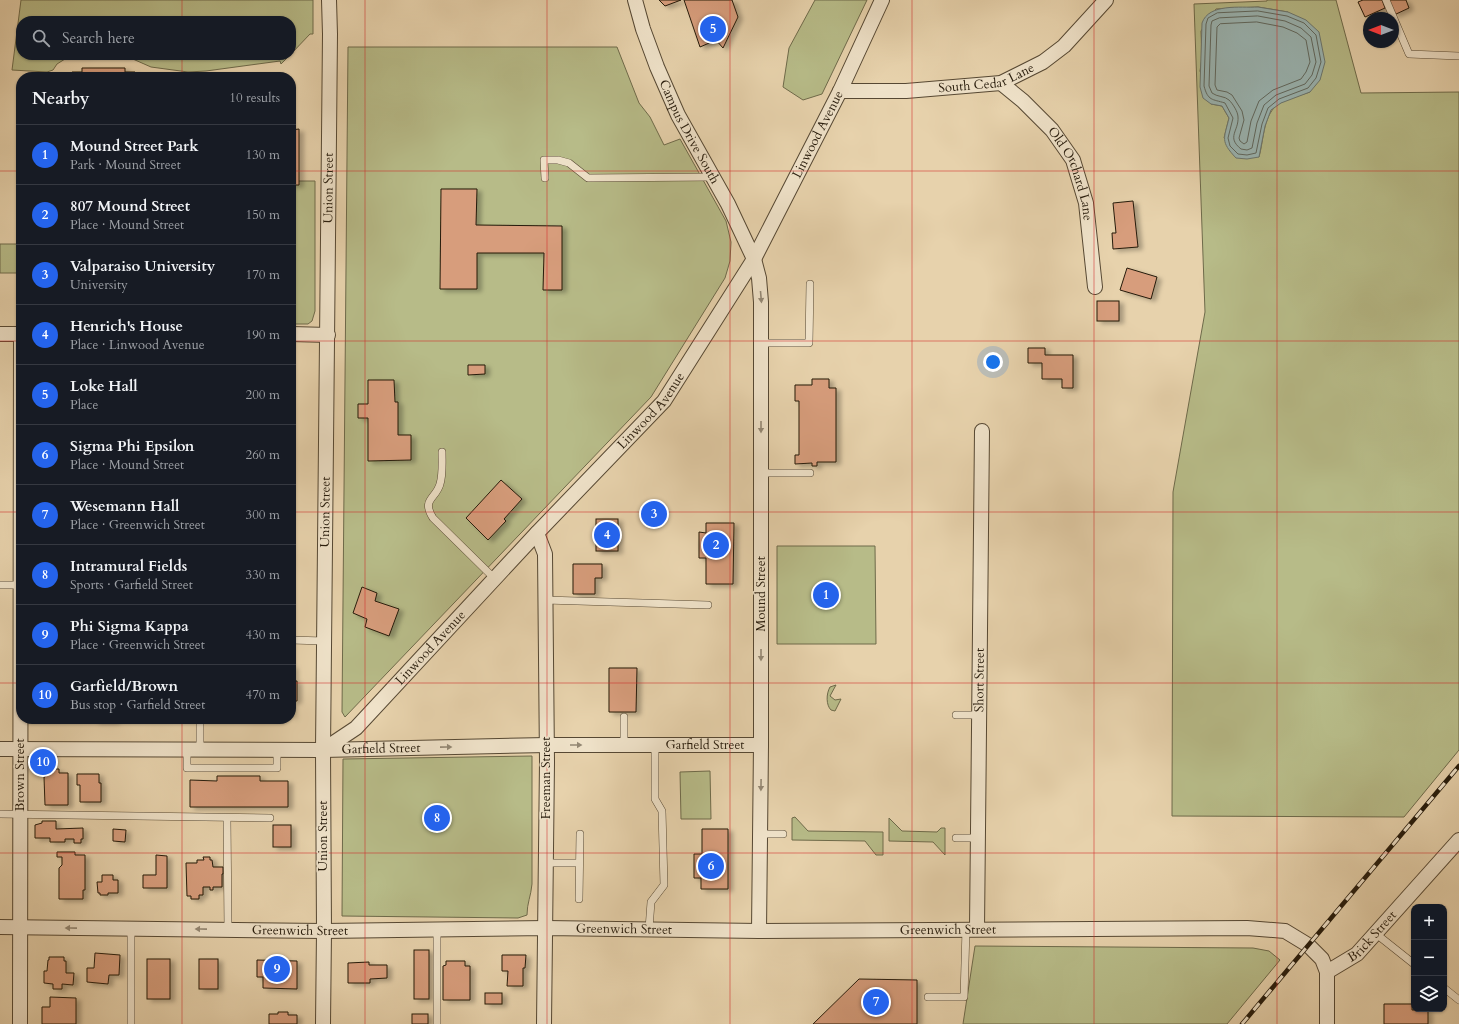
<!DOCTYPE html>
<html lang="en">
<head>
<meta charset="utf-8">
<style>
	:root { --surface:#171b24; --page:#242831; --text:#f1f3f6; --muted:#9ea1a6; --line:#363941; --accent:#2563eb }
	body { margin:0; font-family:Cardo,serif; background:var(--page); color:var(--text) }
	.controls { position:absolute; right:12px; bottom:12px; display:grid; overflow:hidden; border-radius:8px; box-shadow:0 1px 3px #0004 }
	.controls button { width:36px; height:36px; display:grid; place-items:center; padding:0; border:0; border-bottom:1px solid var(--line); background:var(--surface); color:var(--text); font:20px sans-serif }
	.compass { position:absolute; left:1363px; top:12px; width:36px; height:36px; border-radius:50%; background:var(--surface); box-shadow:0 1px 3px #0004; rotate:270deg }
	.you { position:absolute; left:993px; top:362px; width:14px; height:14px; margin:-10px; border:3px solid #fff; border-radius:50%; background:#1a73e8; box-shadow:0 0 0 6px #1a73e833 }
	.badge { display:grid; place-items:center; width:26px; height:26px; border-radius:50%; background:var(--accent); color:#fff; font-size:13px; font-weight:700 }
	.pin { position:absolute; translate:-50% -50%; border:2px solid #fff; box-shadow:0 1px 4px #0006 }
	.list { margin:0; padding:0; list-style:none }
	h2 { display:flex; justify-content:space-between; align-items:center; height:52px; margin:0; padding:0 16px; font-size:17px }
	h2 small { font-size:13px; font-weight:400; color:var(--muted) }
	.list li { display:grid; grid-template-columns:26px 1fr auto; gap:12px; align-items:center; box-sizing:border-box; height:60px; padding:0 16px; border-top:1px solid var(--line) }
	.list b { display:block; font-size:15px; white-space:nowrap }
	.list p { margin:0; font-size:13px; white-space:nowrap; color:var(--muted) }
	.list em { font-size:13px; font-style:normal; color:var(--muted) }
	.icon { flex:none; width:22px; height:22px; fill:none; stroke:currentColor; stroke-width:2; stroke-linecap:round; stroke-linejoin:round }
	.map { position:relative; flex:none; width:1459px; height:1024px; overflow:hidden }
	.search { position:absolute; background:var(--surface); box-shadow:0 1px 3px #0004; left:16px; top:16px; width:280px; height:44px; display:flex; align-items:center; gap:10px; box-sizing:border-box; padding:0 14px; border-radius:16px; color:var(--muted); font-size:15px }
	.panel { position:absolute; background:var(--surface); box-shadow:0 1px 3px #0004; left:16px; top:72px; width:280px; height:652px; border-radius:16px }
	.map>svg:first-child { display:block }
	.green { fill:#b7bb88; stroke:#6e6a4a; fill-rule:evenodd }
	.water { fill:#9ab5b3; stroke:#6b7770 }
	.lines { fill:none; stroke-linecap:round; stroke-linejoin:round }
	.shore { stroke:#60685f; stroke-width:1 }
	.building { fill:#d79d7c; stroke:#251a0b; filter:url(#shadow) }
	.service-casing { stroke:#564833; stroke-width:8 }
	.minor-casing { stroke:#564833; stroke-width:16 }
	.service { stroke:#efe2c9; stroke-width:7 }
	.minor { stroke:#efe2c9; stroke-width:14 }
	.rail-casing { stroke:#251a0b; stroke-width:4.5 }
	.rail { stroke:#efe2c9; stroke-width:3; stroke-dasharray:9; stroke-linecap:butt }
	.oneway { fill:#948874 }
	.grid { fill:none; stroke:#d62828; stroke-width:1; stroke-opacity:0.55 }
	.labels { text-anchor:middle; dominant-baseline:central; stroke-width:3; stroke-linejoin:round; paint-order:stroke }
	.street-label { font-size:13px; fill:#251a0b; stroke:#efe2c9 }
</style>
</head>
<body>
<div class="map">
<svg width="1459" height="1024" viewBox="0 0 1459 1024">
	<defs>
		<filter id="shadow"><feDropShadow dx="4.5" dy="2.5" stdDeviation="2" flood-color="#0004"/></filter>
	</defs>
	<rect width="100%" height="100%" fill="#e7d2ac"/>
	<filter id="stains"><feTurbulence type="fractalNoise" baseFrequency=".005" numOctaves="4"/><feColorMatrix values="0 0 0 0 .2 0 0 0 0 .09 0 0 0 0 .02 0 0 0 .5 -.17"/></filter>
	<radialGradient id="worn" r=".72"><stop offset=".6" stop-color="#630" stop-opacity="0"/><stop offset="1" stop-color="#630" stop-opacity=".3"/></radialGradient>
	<g class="green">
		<polygon points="21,0 313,0 313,34 310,34 291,54 291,21 21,21 21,55 290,55 281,64 280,61 206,71 188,72 151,67 126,56 65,59 57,64 53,70 47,72 12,70"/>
		<polygon points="815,0 867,0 822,94 803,100 783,87 789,48"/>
		<path d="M1267 0H1336L1361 93 1459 92V750L1404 817 1172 816 1173 492 1205 312 1194 4 1267 1ZM1258 7 1288 12 1310 92C1301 95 1289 98 1280 103 1263 113 1264 139 1259 157L1224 138 1229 118 1222 106 1211 104 1200 71 1202 58 1201 31 1216 9Z"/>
		<polygon points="348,47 617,47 639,103 650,117 664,145 680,139 726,221 731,242 730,261 725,278 651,397 345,717 342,712"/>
		<polygon points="299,181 315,181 315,311 312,321 308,324 291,324 291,185"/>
		<rect x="0" y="244" width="21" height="29"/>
		<polygon points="777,546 875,546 876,644 777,644"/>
		<path d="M836 685 830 696 835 700 841 699 835 711 831 710C826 705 826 694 830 687Z"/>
		<path d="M532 756V884C531 896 527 903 527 915L518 918 342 916 343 759Z"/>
		<polygon points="710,771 711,819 681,819 680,772"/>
		<polygon points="795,817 808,831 883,832 883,855 876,855 865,841 792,840 792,818"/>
		<polygon points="889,818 902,831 937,832 941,828 945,828 945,855 933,842 889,841"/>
		<polygon points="975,946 1253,948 1269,951 1280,960 1227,1024 963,1024"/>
	</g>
	<path class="water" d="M1258 7 1288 12 1306 20 1319 32 1325 62 1320 80 1310 92 1281 103 1271 110 1265 126 1259 157 1247 159 1236 158C1220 141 1224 139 1229 118L1222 106 1211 104 1203 98 1200 87 1202 23C1209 3 1240 8 1258 7Z"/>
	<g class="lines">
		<g class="shore">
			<path d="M1258 11 1287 16 1304 23 1316 35 1321 62 1316 78 1308 88 1279 99 1268 108 1262 124 1256 153 1247 155 1238 154 1230 146 1228 138 1233 118 1225 103C1212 99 1208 101 1204 86L1206 24 1208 18 1217 13Z"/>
			<path d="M1258 16 1285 21 1301 28 1311 37 1316 62 1312 75 1305 84 1276 95 1264 105 1257 123 1252 148 1247 150 1241 149C1226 137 1239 131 1238 117 1238 112 1233 104 1229 100 1225 96 1217 97 1212 93L1209 86 1211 25 1212 21 1219 18Z"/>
			<polygon points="1257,22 1283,27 1297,33 1306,40 1310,62 1306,72 1301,79 1273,90 1259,101 1251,121 1247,142 1244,144 1240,141 1239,138 1244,120 1242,111 1232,95 1227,92 1217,90 1215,85 1217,27 1220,24"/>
		</g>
	</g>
	<g class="building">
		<polygon points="659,0 681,0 665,6"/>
		<polygon points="684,0 732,0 738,17 723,48 716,40 700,47"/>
		<polygon points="1363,0 1382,0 1385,8 1365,17 1358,2"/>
		<polygon points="1388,0 1406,0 1409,8 1394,15"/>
		<polygon points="82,68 125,68 125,72 135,72 135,77 72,77 72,72 82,72"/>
		<polygon points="299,129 299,185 291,185 291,130"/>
		<polygon points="441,189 477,189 476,225 562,226 562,290 543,290 544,253 477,253 477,289 440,289"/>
		<polygon points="1133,201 1138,247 1113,249 1112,233 1116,233 1113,203"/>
		<polygon points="1127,268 1157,277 1151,299 1120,290"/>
		<rect x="1097" y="301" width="22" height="20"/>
		<polygon points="1028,348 1045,348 1045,355 1073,355 1073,388 1062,388 1062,379 1042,379 1042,363 1028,363"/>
		<polygon points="468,365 485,365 485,374 468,375"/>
		<polygon points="812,379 829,379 829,388 836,388 836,462 817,462 817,466 812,466 812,463 795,464 795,455 799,455 799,401 795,401 795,385 812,385"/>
		<polygon points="368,380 394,380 395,402 398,402 398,435 411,435 411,460 368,461 368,418 358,418 358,404 368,404"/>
		<polygon points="501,480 522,499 504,519 506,521 488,540 466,518"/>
		<rect x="596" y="519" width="22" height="32"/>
		<polygon points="706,523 734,523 733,584 706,584 706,558 699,558 699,532 706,533"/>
		<polygon points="573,564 602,564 602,578 595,578 595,594 573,594"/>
		<polygon points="362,587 377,593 375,601 399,609 389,636 365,627 367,619 353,613"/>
		<polygon points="291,666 293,666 293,681 297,681 297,701 292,701 292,717 291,717"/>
		<polygon points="609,668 637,668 636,712 609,712"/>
		<rect x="95" y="719" width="20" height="2"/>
		<polygon points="45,769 59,769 59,773 68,773 68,805 45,805 44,777 45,777"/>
		<polygon points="77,774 99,774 99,783 101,783 101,802 80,802 80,785 77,785"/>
		<polygon points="217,776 260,776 260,781 288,781 288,807 190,807 190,780 217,781"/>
		<polygon points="42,821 56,821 56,829 83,828 83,839 81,839 81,843 74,843 74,839 65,839 65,842 50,842 50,838 35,838 35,825 42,823"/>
		<rect x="273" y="825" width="18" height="22"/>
		<polygon points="113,829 126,830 125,842 113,841"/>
		<polygon points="702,829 728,829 728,889 701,889 701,878 694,878 694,854 702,854"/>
		<polygon points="57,852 75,852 75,855 85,855 85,890 83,890 83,899 59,899 59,868 62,865 62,857 57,857"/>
		<polygon points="156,855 167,856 167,888 143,888 143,875 156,875"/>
		<polygon points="203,857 210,857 210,860 212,860 213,867 223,867 223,874 222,874 222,887 213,887 213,890 210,890 210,887 203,887 203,895 199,895 199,899 191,899 191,896 187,896 186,863 197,863 197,860 204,860"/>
		<polygon points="102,875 113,875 113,880 118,880 118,893 108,893 108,895 100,895 100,893 98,893 97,882 102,882"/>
		<rect x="414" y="950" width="15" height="49"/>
		<polygon points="95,953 120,955 119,975 109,975 108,984 87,982 87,968 94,968"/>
		<polygon points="502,955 526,955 525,968 523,968 523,986 507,986 508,971 502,971"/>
		<polygon points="49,957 64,957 64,961 66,961 66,973 74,973 73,985 62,984 62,989 53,989 53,984 44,983 44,971 47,971 48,960 49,960"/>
		<rect x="147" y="959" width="23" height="40"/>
		<rect x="199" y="959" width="19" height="30"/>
		<polygon points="257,960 297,961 297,989 263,988 263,977 257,977"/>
		<polygon points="446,961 465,961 465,966 470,966 470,1000 443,1000 443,966 446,965"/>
		<polygon points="369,962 369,965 387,965 387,978 370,979 370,983 348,983 348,963"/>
		<polygon points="859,979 917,980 917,1024 813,1024"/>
		<rect x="485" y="993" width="17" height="11"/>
		<polygon points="50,997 76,998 76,1024 42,1024 42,1007 50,1007"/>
		<polygon points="1384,1004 1412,1004 1412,1010 1428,1010 1428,1024 1384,1024"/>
		<polygon points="278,1012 288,1012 288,1015 297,1015 297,1024 269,1024 269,1014 278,1014"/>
		<rect x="412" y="1014" width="16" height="10"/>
	</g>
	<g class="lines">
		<defs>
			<g id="service">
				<polyline points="1386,0 1409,54 1459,56"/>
				<polyline points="545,178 544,160 558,160 569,163 588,178 713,177"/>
				<polyline points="761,343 809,343 810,284"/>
				<path d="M442 452C442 462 443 474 440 484 436 499 421 499 433 518L495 579"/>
				<polyline points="761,473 810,473"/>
				<polyline points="0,585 21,585"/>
				<polyline points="545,600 708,605"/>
				<polyline points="291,640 324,641"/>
				<polyline points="956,715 980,715"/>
				<polyline points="200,719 200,749"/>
				<polyline points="624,745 624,717"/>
				<polyline points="187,749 187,768 277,768 277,750"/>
				<polyline points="0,814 270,818"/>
				<polyline points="227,818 228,930"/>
				<polyline points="760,834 783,834"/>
				<polyline points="956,838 978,838"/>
				<polyline points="546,863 579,863"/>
				<polyline points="579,899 580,834"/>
				<polyline points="131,928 131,1024"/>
				<polyline points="649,929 651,902 664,885 662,811 655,799 655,745"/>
				<polyline points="1375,933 1414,964"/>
				<polyline points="1444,988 1459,1000"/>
				<polyline points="928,997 964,997 966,929"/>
				<polyline points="437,1024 437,929"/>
			</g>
			<g id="minor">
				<path id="s1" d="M635 0 643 29 657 67 678 115 728 204 754 259 759 278 761 302V745L759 931"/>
				<path id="s2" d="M1001 83 1023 101 1052 130 1073 160 1086 203 1095 287"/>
				<path id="s3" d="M840 91H906L1001 83 1043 62 1064 46 1106 0"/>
				<polyline points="0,334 21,334 20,1024"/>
				<polyline points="291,334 328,335"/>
				<polyline points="537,533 545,554 547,762 544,1024"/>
				<path id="s4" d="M0 749 323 750 547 745H761"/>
				<path id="s5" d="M323 750 356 728 537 533 664 401 754 259 840 91 882 0"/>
				<path id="s6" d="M0 927 324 931 546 928 759 931 1247 928 1285 931 1308 945 1322 959 1327 972V1024"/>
				<path id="s7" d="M977 929 982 431"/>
				<path id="s8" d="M1327 972 1357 954 1459 840"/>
				<path id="s9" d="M323 1024 324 931 323 750 330 34 329 0"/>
			</g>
		</defs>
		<use href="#service" class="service-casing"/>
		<use href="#minor" class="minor-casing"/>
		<use href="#service" class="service"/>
		<use href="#minor" class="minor"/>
		<defs>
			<polyline id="rail" points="1242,1024 1459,766"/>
		</defs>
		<use href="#rail" class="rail-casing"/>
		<use href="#rail" class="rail"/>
	</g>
	<defs><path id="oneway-solid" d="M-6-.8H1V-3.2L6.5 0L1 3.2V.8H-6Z"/></defs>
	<g class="oneway">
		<use href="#oneway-solid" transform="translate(761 297) rotate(85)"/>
		<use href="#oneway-solid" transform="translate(761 427) rotate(90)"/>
		<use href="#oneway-solid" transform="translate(761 655) rotate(90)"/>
		<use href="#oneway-solid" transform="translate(576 745)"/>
		<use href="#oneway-solid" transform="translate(446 747) rotate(-1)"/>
		<use href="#oneway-solid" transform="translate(761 785) rotate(91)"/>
		<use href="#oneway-solid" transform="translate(71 928) rotate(-179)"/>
		<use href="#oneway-solid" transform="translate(201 929) rotate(-179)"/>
	</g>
	<path class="grid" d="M182 0V21M365 0V1024M547 0V1024M730 0V1024M912 0V1024M1094 0V1024M1277 0V1024M182 55V77M0 171H21M291 171H1459M0 341H21M291 341H1459M0 512H21M291 512H1459M0 683H21M291 683H1459M182 719V1024M0 853H1459"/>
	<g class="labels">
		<g class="street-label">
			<text stroke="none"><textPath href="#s3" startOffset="148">South Cedar Lane</textPath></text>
			<text stroke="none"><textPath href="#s1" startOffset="143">Campus Drive South</textPath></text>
			<text stroke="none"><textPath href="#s5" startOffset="797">Linwood Avenue</textPath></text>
			<text stroke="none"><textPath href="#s2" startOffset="118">Old Orchard Lane</textPath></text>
			<text stroke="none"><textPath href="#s9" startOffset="836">Union Street</textPath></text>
			<text stroke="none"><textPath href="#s5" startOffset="473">Linwood Avenue</textPath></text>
			<text stroke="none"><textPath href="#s9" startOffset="512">Union Street</textPath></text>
			<text transform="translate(761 594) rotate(-90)">Mound Street</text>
			<text stroke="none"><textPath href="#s5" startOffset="149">Linwood Avenue</textPath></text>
			<text stroke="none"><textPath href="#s7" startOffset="249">Short Street</textPath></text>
			<text stroke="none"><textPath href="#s4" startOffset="705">Garfield Street</textPath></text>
			<text stroke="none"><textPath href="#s4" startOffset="381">Garfield Street</textPath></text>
			<text transform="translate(20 775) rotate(-90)">Brown Street</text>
			<text transform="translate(546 778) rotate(-90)">Freeman Street</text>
			<text transform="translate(323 836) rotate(-90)">Union Street</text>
			<text stroke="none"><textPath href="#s6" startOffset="624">Greenwich Street</textPath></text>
			<text stroke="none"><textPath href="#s6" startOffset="300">Greenwich Street</textPath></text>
			<text stroke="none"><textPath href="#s6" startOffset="948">Greenwich Street</textPath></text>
			<text stroke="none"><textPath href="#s8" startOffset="58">Brick Street</textPath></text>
		</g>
	</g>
	<rect width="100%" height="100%" filter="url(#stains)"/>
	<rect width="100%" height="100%" fill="url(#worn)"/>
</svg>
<div class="controls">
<button>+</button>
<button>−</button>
<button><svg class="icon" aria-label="layers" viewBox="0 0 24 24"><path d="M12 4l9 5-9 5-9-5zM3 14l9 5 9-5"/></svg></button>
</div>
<svg class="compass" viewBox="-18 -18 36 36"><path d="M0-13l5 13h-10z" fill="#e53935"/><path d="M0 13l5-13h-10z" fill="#9ea1a6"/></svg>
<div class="you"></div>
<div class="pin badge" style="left:826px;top:595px">1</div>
<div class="pin badge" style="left:716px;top:545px">2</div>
<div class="pin badge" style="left:654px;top:514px">3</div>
<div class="pin badge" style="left:607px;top:535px">4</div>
<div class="pin badge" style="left:713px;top:29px">5</div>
<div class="pin badge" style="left:711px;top:866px">6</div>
<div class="pin badge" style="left:876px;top:1002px">7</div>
<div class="pin badge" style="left:437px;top:818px">8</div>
<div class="pin badge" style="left:277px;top:969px">9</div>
<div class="pin badge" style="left:43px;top:762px">10</div>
<div class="search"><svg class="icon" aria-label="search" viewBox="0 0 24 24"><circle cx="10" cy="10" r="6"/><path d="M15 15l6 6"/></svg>Search here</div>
<section class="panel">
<h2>Nearby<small>10 results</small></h2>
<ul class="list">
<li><span class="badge">1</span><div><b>Mound Street Park</b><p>Park · Mound Street</p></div><em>130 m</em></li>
<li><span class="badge">2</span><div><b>807 Mound Street</b><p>Place · Mound Street</p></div><em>150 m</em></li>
<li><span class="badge">3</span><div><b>Valparaiso University</b><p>University</p></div><em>170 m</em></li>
<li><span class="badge">4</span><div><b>Henrich's House</b><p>Place · Linwood Avenue</p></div><em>190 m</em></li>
<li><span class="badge">5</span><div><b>Loke Hall</b><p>Place</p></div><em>200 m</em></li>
<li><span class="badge">6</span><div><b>Sigma Phi Epsilon</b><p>Place · Mound Street</p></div><em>260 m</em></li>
<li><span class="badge">7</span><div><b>Wesemann Hall</b><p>Place · Greenwich Street</p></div><em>300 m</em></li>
<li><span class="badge">8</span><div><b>Intramural Fields</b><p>Sports · Garfield Street</p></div><em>330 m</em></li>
<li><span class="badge">9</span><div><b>Phi Sigma Kappa</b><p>Place · Greenwich Street</p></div><em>430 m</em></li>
<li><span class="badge">10</span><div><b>Garfield/Brown</b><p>Bus stop · Garfield Street</p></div><em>470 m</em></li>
</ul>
</section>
</div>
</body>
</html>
